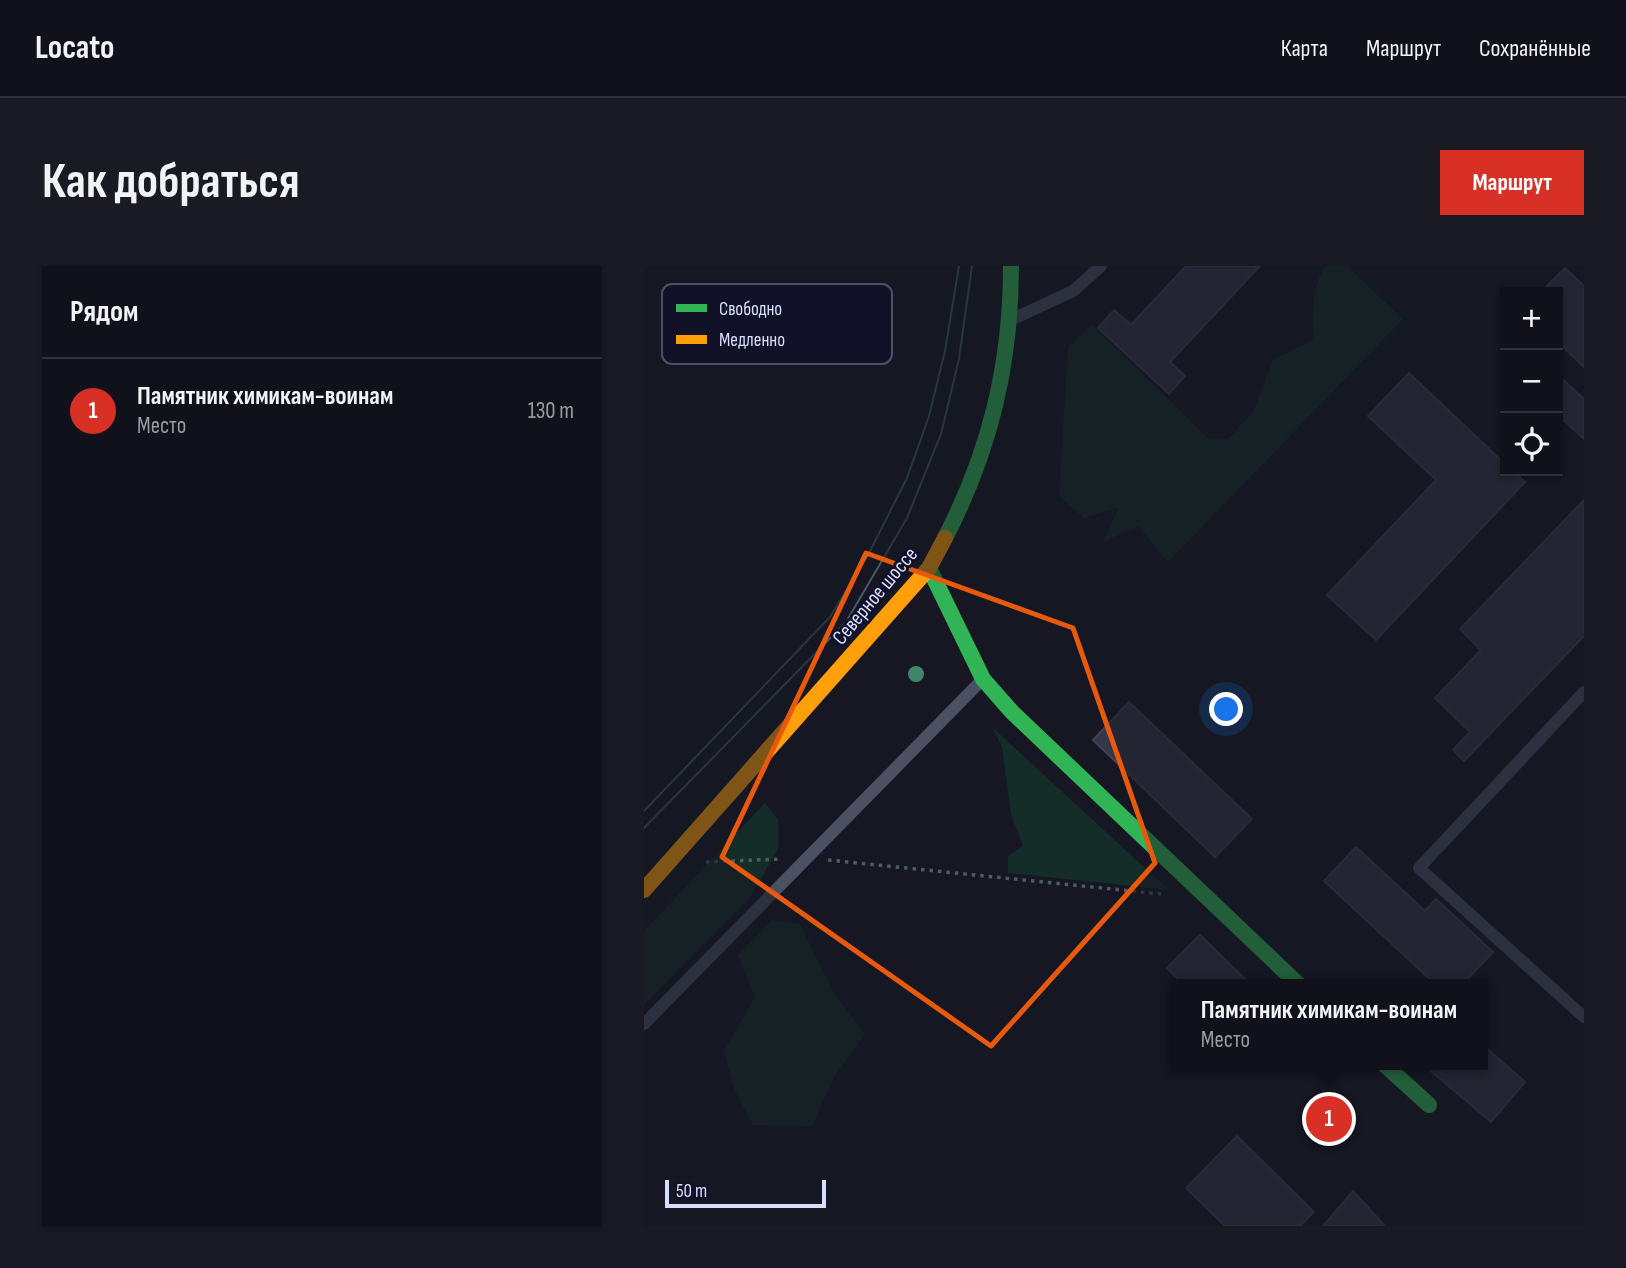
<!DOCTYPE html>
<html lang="ru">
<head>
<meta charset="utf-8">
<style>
	:root { --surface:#10111a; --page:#191a23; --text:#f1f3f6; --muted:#9c9da2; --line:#303139; --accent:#d93025 }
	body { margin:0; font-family:"Sofia Sans Condensed",sans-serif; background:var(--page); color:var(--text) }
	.controls { position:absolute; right:21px; top:21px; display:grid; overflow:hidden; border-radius:0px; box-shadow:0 2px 5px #0004 }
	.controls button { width:63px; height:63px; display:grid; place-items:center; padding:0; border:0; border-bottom:2px solid var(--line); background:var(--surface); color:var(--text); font:35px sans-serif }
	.scale { position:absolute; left:21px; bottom:18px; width:161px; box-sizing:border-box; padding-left:7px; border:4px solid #d9ddfe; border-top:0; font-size:19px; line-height:24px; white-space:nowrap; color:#d9ddfe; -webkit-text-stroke:5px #111228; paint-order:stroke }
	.you { position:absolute; left:583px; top:444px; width:24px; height:24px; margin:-18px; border:5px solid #fff; border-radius:50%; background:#1a73e8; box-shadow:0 0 0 10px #1a73e833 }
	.badge { display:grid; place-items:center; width:46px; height:46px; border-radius:50%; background:var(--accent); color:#fff; font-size:23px; font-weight:700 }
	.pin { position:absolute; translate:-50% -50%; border:4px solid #fff; box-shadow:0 2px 7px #0006 }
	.popup { position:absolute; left:526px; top:713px; width:318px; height:91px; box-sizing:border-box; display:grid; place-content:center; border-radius:0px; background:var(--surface); filter:drop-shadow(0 2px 5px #0005); font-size:23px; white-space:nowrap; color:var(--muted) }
	.popup b { font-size:26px; color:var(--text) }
	.popup::after { content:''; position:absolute; left:50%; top:100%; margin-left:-14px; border:14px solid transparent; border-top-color:var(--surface) }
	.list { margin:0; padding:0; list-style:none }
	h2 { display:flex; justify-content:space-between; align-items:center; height:91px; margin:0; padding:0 28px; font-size:30px }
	h2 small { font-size:23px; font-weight:400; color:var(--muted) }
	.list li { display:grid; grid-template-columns:46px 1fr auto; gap:21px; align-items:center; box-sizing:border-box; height:105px; padding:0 28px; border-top:2px solid var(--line) }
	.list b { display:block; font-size:26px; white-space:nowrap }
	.list p { margin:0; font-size:23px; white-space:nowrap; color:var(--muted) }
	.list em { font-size:23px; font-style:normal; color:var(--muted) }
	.icon { flex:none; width:38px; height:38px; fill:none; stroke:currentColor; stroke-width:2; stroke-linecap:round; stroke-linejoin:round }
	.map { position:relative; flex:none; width:940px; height:960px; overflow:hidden; border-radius:0px }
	header { display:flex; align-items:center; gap:42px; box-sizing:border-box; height:98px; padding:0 35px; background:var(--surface); border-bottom:2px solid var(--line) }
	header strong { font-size:33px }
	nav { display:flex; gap:38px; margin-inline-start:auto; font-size:24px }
	.intro { display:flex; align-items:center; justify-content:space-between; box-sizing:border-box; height:168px; padding:0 42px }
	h1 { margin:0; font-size:49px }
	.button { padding:18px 32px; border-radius:0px; background:var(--accent); color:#fff; font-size:24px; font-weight:700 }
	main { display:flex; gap:42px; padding:0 42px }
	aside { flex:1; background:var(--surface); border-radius:0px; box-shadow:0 2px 5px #0004 }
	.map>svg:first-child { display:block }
	.green { fill:#142d28 }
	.building { fill:#343645; stroke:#414256; stroke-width:2 }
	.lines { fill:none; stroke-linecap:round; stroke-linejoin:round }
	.path { stroke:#4a5c64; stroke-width:3.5; stroke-dasharray:3.5 5; stroke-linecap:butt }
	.lane { stroke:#4b5063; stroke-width:12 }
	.fast { stroke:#30b455; stroke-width:16 }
	.slow { stroke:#ff9f0a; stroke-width:16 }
	.tram { stroke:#405b64; stroke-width:2 }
	.tree { fill:#428469 }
	.marked { fill:none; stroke:#e8590c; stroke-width:5; stroke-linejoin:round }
	.labels { text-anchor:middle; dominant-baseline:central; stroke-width:6; stroke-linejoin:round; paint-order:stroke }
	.street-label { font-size:21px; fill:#d9ddfe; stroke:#111228 }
	.key { fill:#111228; stroke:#4d4f68; stroke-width:2 }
	.key-label { font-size:19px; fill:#d9ddfe }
</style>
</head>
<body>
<header>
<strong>Locato</strong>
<nav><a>Карта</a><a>Маршрут</a><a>Сохранённые</a></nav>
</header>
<div class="intro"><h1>Как добраться</h1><a class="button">Маршрут</a></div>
<main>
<aside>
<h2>Рядом<small></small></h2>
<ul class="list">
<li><span class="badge">1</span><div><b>Памятник химикам-воинам</b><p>Место</p></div><em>130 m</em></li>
</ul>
</aside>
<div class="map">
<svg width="940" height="960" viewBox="0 0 940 960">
	<rect width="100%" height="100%" fill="#161723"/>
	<g class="green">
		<path d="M681 0H703L759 53 524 296 494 260 459 276 475 241 440 252 415 230 424 81 448 59 564 172 584 173 609 146 629 94 669 74C668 49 667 23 681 0Z"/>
		<polygon points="348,461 525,624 364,607 364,590 379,580 367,548 358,481"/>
		<polygon points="121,537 134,554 134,583 105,633 0,739 0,665"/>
		<polygon points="128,654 156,658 189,726 221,768 190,811 168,860 109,859 90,823 80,785 111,731 94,689"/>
	</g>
	<g class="building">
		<polygon points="542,0 616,0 526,96 541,110 525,128 454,62 470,44 487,59"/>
		<polygon points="921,2 940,20 940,101 914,76 914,26 897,26"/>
		<polygon points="765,107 861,198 861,205 869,205 881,216 732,374 683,329 792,214 724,150"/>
		<polygon points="914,109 940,133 940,173 914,149"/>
		<polygon points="940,234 940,370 820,495 809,484 826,466 791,432 837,384 816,363"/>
		<polygon points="485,436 608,553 571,591 449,474"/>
		<polygon points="712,581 781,645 792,633 849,686 819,718 791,718 680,615"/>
		<polygon points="556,669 606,718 539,718 523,702"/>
		<polygon points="839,779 881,816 847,856 780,799 839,799"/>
		<polygon points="593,870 670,946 656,960 581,960 542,922"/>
		<polygon points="709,925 741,960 679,960"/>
	</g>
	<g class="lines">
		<g class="path">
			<polyline points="184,594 517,628"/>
			<polyline points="62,596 138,593"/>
		</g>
		<g class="lane">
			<polyline points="371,52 429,25 457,0"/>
			<polyline points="940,426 775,602 940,751"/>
			<polyline points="0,758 338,414"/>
		</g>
		<g class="fast">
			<path d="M301 272C346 185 367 98 367 0"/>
			<polyline points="285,302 339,413 368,446 654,718"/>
			<polyline points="741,799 785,839"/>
		</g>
		<polyline class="slow" points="0,624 285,302 301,272"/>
		<g class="tram">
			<polyline points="0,545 186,351 224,289 263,212 285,150 301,85 315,0"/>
			<polyline points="0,562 202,356 263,252 297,168 315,93 328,0"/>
		</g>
	</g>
	<circle class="tree" cx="272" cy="408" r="8"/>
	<path d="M0 0H940V960H0ZM222 287 429 362 511 597 347 780 78 591Z" fill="#161723" fill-opacity=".55" fill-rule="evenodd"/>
	<path class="marked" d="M222 287 429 362 511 597 347 780 78 591Z"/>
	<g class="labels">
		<g class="street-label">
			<text transform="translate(231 330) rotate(-50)">Северное шоссе</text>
		</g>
	</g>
	<rect x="18" y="18" width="230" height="80" rx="10" class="key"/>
	<rect x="32" y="38" width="31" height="8" fill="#30b455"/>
	<rect x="32" y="69" width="31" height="9" fill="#ff9f0a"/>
	<g class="key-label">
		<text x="75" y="49">Свободно</text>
		<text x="75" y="80">Медленно</text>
	</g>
</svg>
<div class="controls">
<button>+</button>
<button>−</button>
<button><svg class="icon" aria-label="locate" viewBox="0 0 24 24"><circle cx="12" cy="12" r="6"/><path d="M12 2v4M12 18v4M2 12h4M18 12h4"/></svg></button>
</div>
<div class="scale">50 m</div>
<div class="you"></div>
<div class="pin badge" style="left:685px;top:853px">1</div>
<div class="popup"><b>Памятник химикам-воинам</b>Место</div>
</div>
</main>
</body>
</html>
